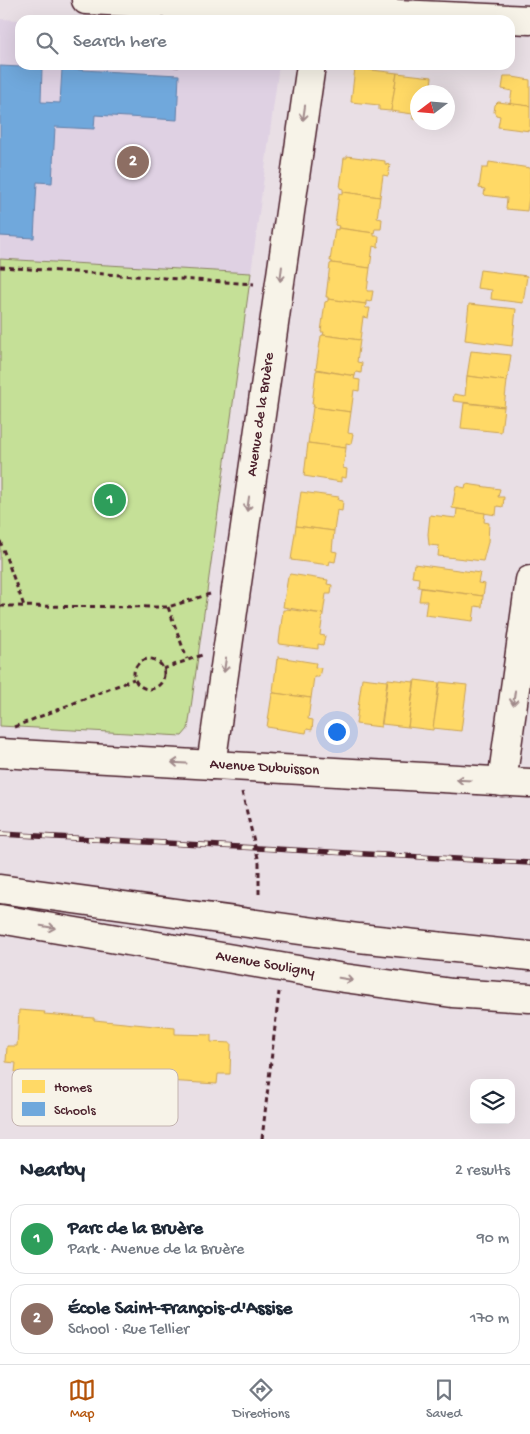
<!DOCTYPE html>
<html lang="en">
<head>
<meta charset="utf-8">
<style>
	:root { --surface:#fff; --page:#f2f2f3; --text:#1f2937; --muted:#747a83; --line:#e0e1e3; --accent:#b45309 }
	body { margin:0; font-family:"Gochi Hand",sans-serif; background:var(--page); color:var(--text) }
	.controls { position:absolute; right:15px; bottom:15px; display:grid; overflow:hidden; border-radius:10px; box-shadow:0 5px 20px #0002 }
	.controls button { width:45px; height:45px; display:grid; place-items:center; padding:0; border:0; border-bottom:1px solid var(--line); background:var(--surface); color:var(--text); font:25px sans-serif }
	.compass { position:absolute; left:410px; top:85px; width:45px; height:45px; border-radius:50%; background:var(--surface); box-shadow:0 5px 20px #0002; rotate:254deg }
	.you { position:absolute; left:336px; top:731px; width:18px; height:18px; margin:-12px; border:4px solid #fff; border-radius:50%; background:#1a73e8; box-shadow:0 0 0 8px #1a73e833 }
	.badge { display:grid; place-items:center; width:32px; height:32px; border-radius:50%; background:var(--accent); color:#fff; font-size:16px; font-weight:700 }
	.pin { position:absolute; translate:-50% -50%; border:2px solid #fff; box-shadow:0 1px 5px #0006 }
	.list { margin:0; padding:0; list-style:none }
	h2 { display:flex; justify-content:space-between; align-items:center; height:65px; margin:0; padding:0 20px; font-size:21px }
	h2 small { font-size:16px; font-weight:400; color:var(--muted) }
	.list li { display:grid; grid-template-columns:32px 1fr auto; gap:15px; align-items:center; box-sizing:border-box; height:70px; margin:0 10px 10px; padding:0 10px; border:1px solid var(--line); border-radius:15px }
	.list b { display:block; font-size:19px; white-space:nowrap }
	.list p { margin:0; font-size:16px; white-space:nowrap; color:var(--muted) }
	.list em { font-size:16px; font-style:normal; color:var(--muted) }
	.icon { flex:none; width:28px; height:28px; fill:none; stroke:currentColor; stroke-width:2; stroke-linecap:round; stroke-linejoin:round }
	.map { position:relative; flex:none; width:530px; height:1139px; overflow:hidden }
	.search { position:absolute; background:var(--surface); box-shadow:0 5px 20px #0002; left:15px; right:15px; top:15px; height:55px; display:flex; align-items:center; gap:12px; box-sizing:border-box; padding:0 18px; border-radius:15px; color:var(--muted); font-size:19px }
	.sheet { height:225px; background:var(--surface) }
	nav { display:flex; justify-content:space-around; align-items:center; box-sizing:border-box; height:70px; border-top:1px solid var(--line); background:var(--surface); font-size:14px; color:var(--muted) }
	nav a { display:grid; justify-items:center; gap:2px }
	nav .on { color:var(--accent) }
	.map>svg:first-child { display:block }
	.built { fill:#dfd1e3 }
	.green { fill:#c5e097; stroke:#888061 }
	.homes { fill:#ffd966; stroke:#c9a154 }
	.schools { fill:#6fa8dc; stroke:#647fa7 }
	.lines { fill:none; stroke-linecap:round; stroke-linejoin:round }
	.minor-casing { stroke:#4a1f2b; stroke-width:31 }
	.path { stroke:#4a1f2b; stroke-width:3; stroke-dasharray:5 4; stroke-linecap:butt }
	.minor { stroke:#f7f3e8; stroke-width:28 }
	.rail-casing { stroke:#4a1f2b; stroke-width:5.5 }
	.rail { stroke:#f7f3e8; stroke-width:4; stroke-dasharray:11; stroke-linecap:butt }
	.oneway { stroke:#a0898a }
	.labels { text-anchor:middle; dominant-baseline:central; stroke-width:5; stroke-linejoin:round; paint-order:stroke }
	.street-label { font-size:15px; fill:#4a1f2b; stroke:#f7f3e8 }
	.key { fill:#f7f3e8; stroke:#c3b3af; stroke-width:1 }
	.key-label { font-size:14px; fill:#4a1f2b }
</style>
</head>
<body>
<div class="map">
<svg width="530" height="1139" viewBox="0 0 530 1139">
	<rect width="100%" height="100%" fill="#e9dfe5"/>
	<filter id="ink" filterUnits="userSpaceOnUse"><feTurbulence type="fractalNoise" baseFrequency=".02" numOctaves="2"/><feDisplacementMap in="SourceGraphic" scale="10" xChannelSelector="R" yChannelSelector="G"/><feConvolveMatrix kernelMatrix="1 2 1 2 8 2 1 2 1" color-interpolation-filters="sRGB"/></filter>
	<g filter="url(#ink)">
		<polygon class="built" points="0,19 20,20 20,65 279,65 251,273 0,259"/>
		<polygon class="green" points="0,259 251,273 188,729 182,736 0,726"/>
		<g class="homes">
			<polygon points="355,68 397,73 391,111 379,110 379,105 351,102"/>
			<polygon points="397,73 432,77 430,92 418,92 418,119 413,119 413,114 391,111"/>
			<polygon points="504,76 513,76 513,77 530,80 530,106 510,104 512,91 502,89"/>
			<polygon points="498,102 530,106 530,131 498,127 500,116 496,115 494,112 495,105"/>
			<polygon points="347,156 385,161 385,164 390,165 388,176 383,175 380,197 343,192 343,189 340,188 344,158 347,158"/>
			<polygon points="489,162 530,168 530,191 527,211 506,209 507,198 484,195 485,189 479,188 482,168 488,168"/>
			<polygon points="343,192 380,197 377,218 382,219 381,229 375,229 374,233 338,228 339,226 335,225 339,193 343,194"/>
			<polygon points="338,228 374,233 374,236 379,236 378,247 373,246 370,268 332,263 332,261 330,261 335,229 338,230"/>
			<polygon points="332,263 370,268 367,291 373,291 371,302 366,301 366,304 328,299 328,297 326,297 330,264"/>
			<polygon points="480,270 527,276 523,303 491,299 492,290 477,288"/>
			<polygon points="328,299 366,304 365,308 370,308 368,318 363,317 360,340 323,335 324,332 321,332 325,302 328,301"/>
			<polygon points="469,304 516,309 512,346 465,340"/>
			<polygon points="323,335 360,340 357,362 362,363 361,373 356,372 355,376 316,369 321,336"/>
			<polygon points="471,351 511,355 507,381 467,376"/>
			<polygon points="318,370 355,376 354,379 360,380 359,391 354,390 351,412 313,407 314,404 312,404 316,371"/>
			<polygon points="467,376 507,381 504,407 453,401 454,394 465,396"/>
			<polygon points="464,403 504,407 501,432 461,428"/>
			<polygon points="313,407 351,412 348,433 353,434 351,444 346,443 346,448 308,443"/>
			<polygon points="308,443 346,448 343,468 347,469 346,478 341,477 341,482 304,476"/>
			<polygon points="466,484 500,489 498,497 504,497 503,507 497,506 496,515 452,508 456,486 465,488"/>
			<polygon points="301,492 339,497 338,500 343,501 342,511 337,510 334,531 296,526"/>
			<polygon points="457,509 485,513 484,522 489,523 488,542 483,561 438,556 439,546 429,545 428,534 430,515 456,518"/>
			<polygon points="296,526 334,531 332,551 337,552 335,562 330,561 329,565 291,560"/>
			<polygon points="414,564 480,573 478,583 485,584 483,596 418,587 419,578 412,577"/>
			<polygon points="290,574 328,580 327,584 332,585 331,594 326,594 323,614 283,607 288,577"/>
			<polygon points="421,588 483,596 482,607 475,606 473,621 425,615 427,601 419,601"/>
			<polygon points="286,609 323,614 320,635 325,636 323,645 318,644 318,649 280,644 279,642 283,610 286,610"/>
			<polygon points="278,657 316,663 315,667 321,668 319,677 314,677 311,698 274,693 273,691 277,659 278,660"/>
			<polygon points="362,678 387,681 381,727 356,724"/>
			<polygon points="388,679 414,682 408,727 382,724"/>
			<polygon points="415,680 439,683 433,730 408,727"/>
			<polygon points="440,682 467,685 461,731 433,728"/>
			<polygon points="274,693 311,698 308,719 313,720 312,730 307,729 306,733 267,727 272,694"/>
			<polygon points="19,1010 45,1012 44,1014 94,1018 94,1020 175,1028 175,1034 211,1035 211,1042 231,1043 230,1074 218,1074 217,1084 15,1072 16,1063 6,1062 7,1046 17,1046"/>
		</g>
		<polygon class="schools" points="0,66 42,68 41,102 60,103 62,69 179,75 177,120 95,115 94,129 55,127 52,183 37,182 34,238 0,236"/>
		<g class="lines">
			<defs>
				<g id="minor">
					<polyline points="86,0 530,20"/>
					<path id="s1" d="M0 753 530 783"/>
					<path id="s2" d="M211 765 311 65"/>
					<polyline points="502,782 530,580"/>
					<polyline points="0,889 359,938 530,956"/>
					<path id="s3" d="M0 919 344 978 452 993 530 998"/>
				</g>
			</defs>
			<use href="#minor" class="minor-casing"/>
			<g class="path">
				<polyline points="156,65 179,66"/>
				<polyline points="0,267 254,284"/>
				<polyline points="0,541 24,606"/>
				<polyline points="0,606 168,607 210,594"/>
				<polyline points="168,607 187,659"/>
				<circle cx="149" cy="674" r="15"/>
				<polyline points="163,669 202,655"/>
				<polyline points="14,727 134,679"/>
				<polyline points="242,792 259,862 259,898"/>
				<polyline points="262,1139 279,992"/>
			</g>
			<use href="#minor" class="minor"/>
			<defs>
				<polyline id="rail" points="0,834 530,863"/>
			</defs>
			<use href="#rail" class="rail-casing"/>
			<use href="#rail" class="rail"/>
		</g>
		<defs><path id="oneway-shaft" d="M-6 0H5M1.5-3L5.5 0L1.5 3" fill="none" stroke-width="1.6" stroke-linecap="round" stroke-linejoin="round" transform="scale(1.25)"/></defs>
		<g class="oneway">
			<use href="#oneway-shaft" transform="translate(304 113) rotate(98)"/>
			<use href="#oneway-shaft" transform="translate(281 274) rotate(97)"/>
			<use href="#oneway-shaft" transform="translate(248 504) rotate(98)"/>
			<use href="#oneway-shaft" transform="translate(225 665) rotate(98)"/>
			<use href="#oneway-shaft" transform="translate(514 698) rotate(98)"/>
			<use href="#oneway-shaft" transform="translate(179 763) rotate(-177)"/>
			<use href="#oneway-shaft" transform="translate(464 780) rotate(-177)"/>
			<use href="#oneway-shaft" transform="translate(48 927) rotate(10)"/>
			<use href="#oneway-shaft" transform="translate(346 979) rotate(9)"/>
		</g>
	</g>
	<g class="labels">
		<g class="street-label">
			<text stroke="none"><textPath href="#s2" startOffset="354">Avenue de la Bruère</textPath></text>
			<text stroke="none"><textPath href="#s1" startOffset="265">Avenue Dubuisson</textPath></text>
			<text stroke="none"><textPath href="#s3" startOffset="269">Avenue Souligny</textPath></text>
		</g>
	</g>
	<rect x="12" y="1069" width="166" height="57" rx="8" class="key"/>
	<rect x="22" y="1080" width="23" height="13" fill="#ffd966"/>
	<rect x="22" y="1102" width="23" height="14" fill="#6fa8dc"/>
	<g class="key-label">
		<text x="54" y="1091">Homes</text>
		<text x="54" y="1114">Schools</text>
	</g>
</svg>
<div class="controls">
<button><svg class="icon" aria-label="layers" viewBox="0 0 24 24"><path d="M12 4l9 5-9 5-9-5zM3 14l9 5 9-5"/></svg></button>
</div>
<svg class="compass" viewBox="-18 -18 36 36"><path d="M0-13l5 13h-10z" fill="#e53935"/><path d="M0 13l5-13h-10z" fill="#747a83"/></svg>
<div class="you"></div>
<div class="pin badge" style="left:110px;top:500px;background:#2e9e5b">1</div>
<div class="pin badge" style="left:133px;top:162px;background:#8d6e63">2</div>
<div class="search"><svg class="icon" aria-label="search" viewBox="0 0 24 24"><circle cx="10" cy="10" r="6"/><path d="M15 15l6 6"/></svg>Search here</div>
</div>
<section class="sheet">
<h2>Nearby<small>2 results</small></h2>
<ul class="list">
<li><span class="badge" style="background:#2e9e5b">1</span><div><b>Parc de la Bruère</b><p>Park · Avenue de la Bruère</p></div><em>90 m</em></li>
<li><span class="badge" style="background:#8d6e63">2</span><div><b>École Saint-François-d'Assise</b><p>School · Rue Tellier</p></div><em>170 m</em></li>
</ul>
</section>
<nav>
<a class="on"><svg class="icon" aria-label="map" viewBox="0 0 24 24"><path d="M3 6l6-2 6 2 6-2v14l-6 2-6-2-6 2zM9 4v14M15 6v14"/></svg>Map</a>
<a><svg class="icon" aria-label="directions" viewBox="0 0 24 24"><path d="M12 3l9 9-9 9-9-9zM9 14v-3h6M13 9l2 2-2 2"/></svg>Directions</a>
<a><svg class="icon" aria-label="saved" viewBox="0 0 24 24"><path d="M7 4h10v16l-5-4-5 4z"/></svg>Saved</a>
</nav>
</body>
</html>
